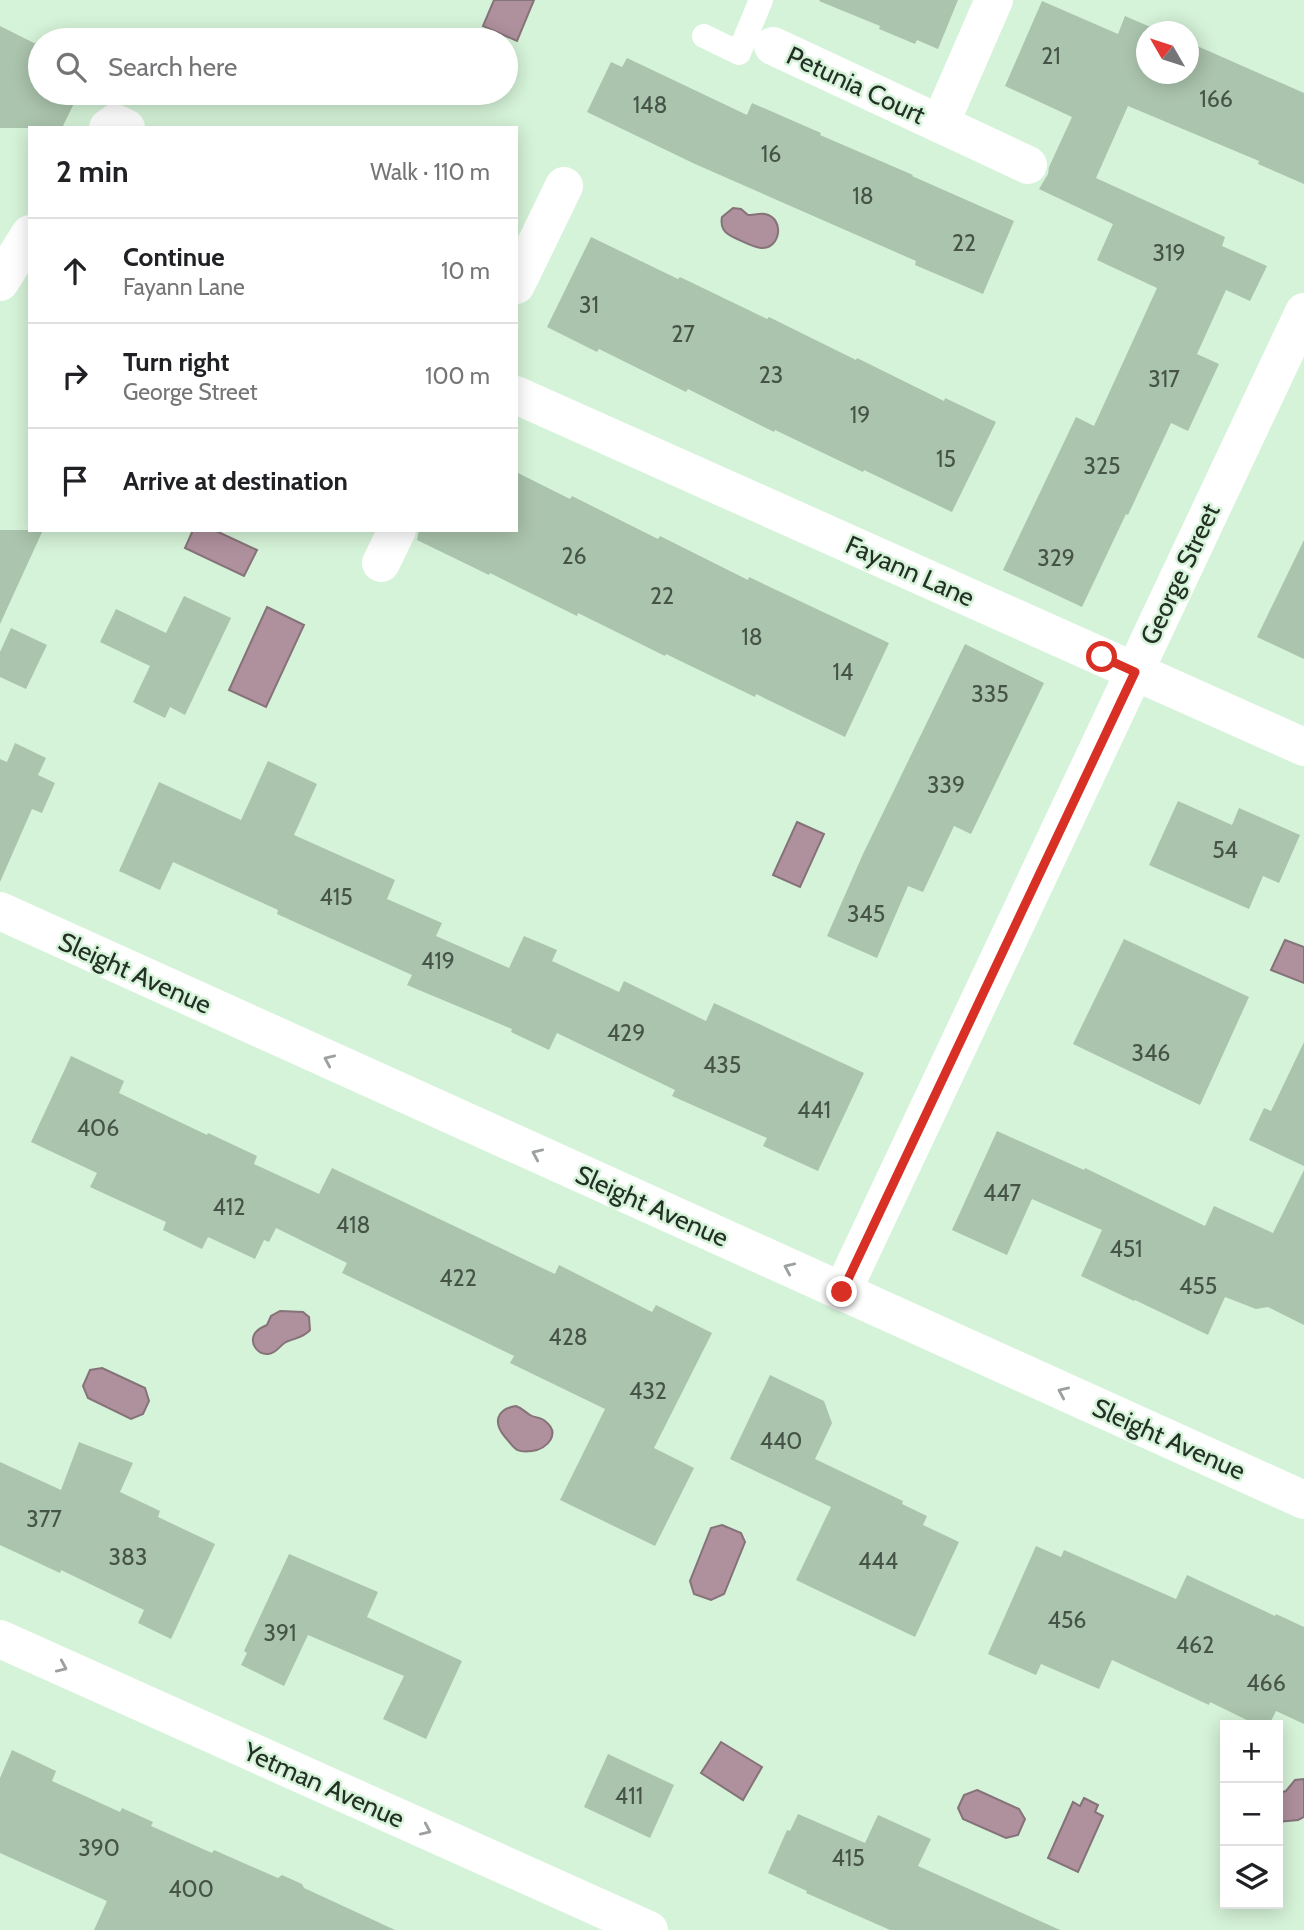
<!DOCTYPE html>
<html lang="en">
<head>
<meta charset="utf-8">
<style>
	:root { --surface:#fff; --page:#f2f2f2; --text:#202124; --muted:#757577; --line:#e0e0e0 }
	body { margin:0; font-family:Cabin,sans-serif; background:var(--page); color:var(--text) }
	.controls { position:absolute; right:21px; bottom:21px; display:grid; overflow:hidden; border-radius:0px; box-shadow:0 4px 18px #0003 }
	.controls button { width:63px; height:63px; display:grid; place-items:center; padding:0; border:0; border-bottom:2px solid var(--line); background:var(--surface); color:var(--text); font:35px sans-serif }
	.compass { position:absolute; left:1136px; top:21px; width:63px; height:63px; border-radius:50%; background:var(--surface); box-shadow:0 4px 18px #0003; rotate:309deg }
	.stop { position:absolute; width:21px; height:21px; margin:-16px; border:5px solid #d93025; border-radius:50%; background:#fff }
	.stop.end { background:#d93025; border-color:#fff; box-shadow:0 2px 7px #0008 }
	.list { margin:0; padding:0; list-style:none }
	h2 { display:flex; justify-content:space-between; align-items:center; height:91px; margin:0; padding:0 28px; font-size:30px }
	h2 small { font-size:23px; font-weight:400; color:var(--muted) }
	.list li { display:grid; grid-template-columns:46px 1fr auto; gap:21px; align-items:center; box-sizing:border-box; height:105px; padding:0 28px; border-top:2px solid var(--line) }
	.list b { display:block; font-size:26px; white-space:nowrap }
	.list p { margin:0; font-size:23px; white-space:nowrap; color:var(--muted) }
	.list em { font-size:23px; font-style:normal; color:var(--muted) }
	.icon { flex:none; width:38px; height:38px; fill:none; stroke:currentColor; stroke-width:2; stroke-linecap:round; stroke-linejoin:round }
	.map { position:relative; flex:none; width:1304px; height:1930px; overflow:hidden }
	.search { position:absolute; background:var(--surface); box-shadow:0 4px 18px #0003; left:28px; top:28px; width:490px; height:77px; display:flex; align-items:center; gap:18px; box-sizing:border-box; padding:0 24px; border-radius:38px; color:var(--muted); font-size:26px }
	.panel { position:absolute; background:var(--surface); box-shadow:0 4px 18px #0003; left:28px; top:126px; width:490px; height:406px; border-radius:0px }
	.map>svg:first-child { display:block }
	.water { fill:#af909d; stroke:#857379; stroke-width:2 }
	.building { fill:#abc4ad }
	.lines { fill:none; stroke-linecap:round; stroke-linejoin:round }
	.lane { stroke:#fff; stroke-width:24 }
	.street { stroke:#fff; stroke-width:38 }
	.secondary { stroke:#fff; stroke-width:38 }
	.oneway { stroke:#9ca19d }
	.route { stroke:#d93025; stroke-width:9 }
	.labels { text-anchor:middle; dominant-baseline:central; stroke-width:5; stroke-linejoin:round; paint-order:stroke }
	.number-label { font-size:23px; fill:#465447 }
	.street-label { font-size:26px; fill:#242f25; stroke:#d5f3d8 }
</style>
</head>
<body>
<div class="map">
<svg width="1304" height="1930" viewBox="0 0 1304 1930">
	<rect width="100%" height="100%" fill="#d5f3d8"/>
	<g class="water">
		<polygon points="494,0 534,0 517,41 483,26"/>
		<path d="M733 208 741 209 748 215C753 215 760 213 765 214 785 218 781 249 761 248 753 247 742 241 735 238 724 233 720 228 722 217Z"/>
		<polygon points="193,530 214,530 257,550 244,576 185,548"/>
		<polygon points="267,607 304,625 266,707 229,690"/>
		<polygon points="797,822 824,834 800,887 773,875"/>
		<polygon points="1285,940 1304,947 1304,983 1271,970"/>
		<path d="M280 1311 303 1312 309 1317 310 1330C303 1338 295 1338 286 1342 279 1346 276 1354 268 1354 258 1355 250 1344 254 1335 256 1330 262 1327 267 1325L271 1316Z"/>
		<polygon points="102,1368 145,1388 149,1401 143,1414 131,1419 88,1398 83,1386 90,1370"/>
		<path d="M516 1406C522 1408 525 1412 530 1415 535 1418 541 1417 545 1421 561 1433 548 1449 532 1451 514 1453 515 1448 505 1437 493 1423 496 1409 516 1406Z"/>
		<polygon points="722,1525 741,1533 745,1542 724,1594 711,1600 694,1594 690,1581 711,1528"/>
		<polygon points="721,1742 762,1767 743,1800 701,1773"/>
		<polygon points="1304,1779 1304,1817 1298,1820 1278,1822 1278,1793 1286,1791 1295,1780"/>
		<polygon points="977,1790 1019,1809 1025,1819 1018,1835 1006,1838 963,1819 958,1808 964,1795"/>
		<polygon points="1084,1798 1098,1805 1095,1812 1103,1816 1078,1872 1048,1858 1073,1802 1080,1806"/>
	</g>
	<g class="building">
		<polygon points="820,0 958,0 938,49 917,40 915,44 879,29 880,26 819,1"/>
		<polygon points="1042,1 1118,34 1125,16 1162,32 1146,32 1146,74 1188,74 1188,42 1304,93 1304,184 1258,164 1259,161 1128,106 1096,178 1225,237 1222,246 1267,266 1250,301 1226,290 1197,354 1219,364 1188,431 1171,423 1128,515 1126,514 1082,607 1003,570 1076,417 1094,426 1157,288 1097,260 1113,224 1039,189 1048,174 1049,167 1072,117 1005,86"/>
		<polygon points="0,26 40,46 40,93 79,93 62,128 0,128"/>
		<polygon points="627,58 747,115 752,103 821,133 820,135 913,175 912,176 1014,221 983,294 915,265 916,261 695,164 587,112 611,62 622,67"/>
		<polygon points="591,237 678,279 680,277 767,319 769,317 856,360 857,358 944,401 945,398 996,422 952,512 864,470 863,472 775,430 774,432 688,389 686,392 599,349 597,352 547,327"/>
		<polygon points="516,472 570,499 572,496 658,539 660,536 748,580 749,577 889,643 845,737 756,694 755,697 666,654 665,656 578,613 577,616 490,573 489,575 417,540 419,530 516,530"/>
		<polygon points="0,530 43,530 0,624"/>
		<polygon points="1304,540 1304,659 1257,637"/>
		<polygon points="184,596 231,618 185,715 170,707 165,718 133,702 150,666 100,642 116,609 166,633"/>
		<polygon points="11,628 47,645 26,689 0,677 0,652"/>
		<polygon points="965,644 1044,683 971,834 954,826 923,892 908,886 877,958 827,936 863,854"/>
		<polygon points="15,743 46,758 38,775 55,783 42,813 32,809 0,882 0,759 7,762"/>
		<polygon points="268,761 317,784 294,835 395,880 387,899 442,923 436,936 509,968 524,936 557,950 552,961 619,992 624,981 706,1021 714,1003 864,1073 818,1171 763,1146 767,1138 672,1096 675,1090 557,1033 549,1050 511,1032 512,1029 407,985 412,975 277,914 278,910 173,862 160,890 119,871 159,782 241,820"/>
		<polygon points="1178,801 1232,825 1239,808 1300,835 1279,883 1263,876 1249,909 1149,865"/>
		<polygon points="1124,939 1249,997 1200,1105 1073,1044"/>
		<polygon points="1304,1042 1304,1166 1249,1140 1264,1108 1271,1111"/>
		<polygon points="71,1056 124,1081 119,1093 207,1135 208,1133 257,1156 254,1164 319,1194 332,1168 555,1274 559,1265 652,1312 656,1305 712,1333 654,1448 694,1468 655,1546 560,1500 605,1409 510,1363 514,1356 342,1273 347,1263 276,1228 269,1242 264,1240 255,1259 208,1237 202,1249 163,1230 166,1222 90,1187 97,1173 31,1142"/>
		<polygon points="997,1131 1084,1170 1085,1168 1205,1226 1214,1206 1273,1233 1304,1170 1304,1325 1268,1307 1256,1309 1225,1297 1208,1335 1135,1300 1134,1301 1081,1276 1102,1230 1032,1199 1007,1255 952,1230"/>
		<polygon points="770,1375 824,1401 832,1423 815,1459 903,1501 902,1504 927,1516 923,1525 959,1542 915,1637 796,1580 831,1507 730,1459"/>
		<polygon points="79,1442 133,1463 120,1492 160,1511 158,1517 215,1544 171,1639 138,1623 144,1610 61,1570 60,1573 0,1545 0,1462 61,1490"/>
		<polygon points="1036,1546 1061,1557 1064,1550 1176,1599 1187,1575 1275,1616 1276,1614 1304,1627 1304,1724 1276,1711 1269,1725 1257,1725 1210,1702 1209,1705 1112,1660 1099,1689 1041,1664 1036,1675 988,1654"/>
		<polygon points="289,1554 378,1592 367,1617 462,1661 426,1739 383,1719 404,1676 308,1635 284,1686 241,1665 247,1653 244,1651"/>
		<polygon points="12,1750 56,1771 52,1781 120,1812 122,1808 153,1822 151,1826 212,1853 214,1850 278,1878 282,1875 302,1884 304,1888 395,1930 94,1930 107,1901 0,1853 0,1778"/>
		<polygon points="608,1754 674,1785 650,1838 584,1807"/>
		<polygon points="798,1814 865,1843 878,1815 931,1839 918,1866 1060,1930 890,1930 806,1893 807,1891 768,1873 787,1830 790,1831"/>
	</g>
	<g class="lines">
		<polyline class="lane" points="704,36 739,53 761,0"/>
		<g class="street">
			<polyline points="773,46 1028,165"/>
			<polyline points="940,124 994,0"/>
			<polyline points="108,128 115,123 126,128"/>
			<polyline points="0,282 30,234"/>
			<polyline points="516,285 564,186"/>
			<polyline points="516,395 1304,747"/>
			<polyline points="381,563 397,530"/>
			<polyline points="0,911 1304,1500"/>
			<polyline points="842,1292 1304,312"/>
		</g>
		<polyline class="secondary" points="0,1639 649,1930"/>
	</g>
	<defs><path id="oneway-chevron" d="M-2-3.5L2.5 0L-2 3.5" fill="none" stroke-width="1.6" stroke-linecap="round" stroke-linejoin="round" transform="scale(1.75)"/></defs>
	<g class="oneway">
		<use href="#oneway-chevron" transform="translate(329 1060) rotate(-156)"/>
		<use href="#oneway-chevron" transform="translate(537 1154) rotate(-156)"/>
		<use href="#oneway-chevron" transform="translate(789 1268) rotate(-156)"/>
		<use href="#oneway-chevron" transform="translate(1063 1392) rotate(-156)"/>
		<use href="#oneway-chevron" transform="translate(62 1667) rotate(24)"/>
		<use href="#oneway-chevron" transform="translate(426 1830) rotate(24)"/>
	</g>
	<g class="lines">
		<polyline class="route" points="842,1292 1135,672 1102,657"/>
	</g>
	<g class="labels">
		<g class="number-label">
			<text x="1051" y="56">21</text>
			<text x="1216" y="99">166</text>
			<text x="650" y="105">148</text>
			<text x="771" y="154">16</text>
			<text x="863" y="196">18</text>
			<text x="964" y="243">22</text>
			<text x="1169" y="253">319</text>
			<text x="589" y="305">31</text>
			<text x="683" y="334">27</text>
			<text x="771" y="375">23</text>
			<text x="1164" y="379">317</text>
			<text x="860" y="415">19</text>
			<text x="946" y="459">15</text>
			<text x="1102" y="466">325</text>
			<text x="574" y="556">26</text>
			<text x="1056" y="558">329</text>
			<text x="662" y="596">22</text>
			<text x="752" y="637">18</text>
			<text x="843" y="672">14</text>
			<text x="990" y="694">335</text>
			<text x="946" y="785">339</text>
			<text x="1225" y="850">54</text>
			<text x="336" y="897">415</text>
			<text x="866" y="914">345</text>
			<text x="438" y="961">419</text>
			<text x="626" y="1033">429</text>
			<text x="1151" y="1053">346</text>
			<text x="722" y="1065">435</text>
			<text x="814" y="1110">441</text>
			<text x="98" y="1128">406</text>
			<text x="1002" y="1193">447</text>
			<text x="229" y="1207">412</text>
			<text x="353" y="1225">418</text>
			<text x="1126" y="1249">451</text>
			<text x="458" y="1278">422</text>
			<text x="1198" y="1286">455</text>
			<text x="568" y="1337">428</text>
			<text x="648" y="1391">432</text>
			<text x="781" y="1441">440</text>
			<text x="44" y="1519">377</text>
			<text x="128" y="1557">383</text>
			<text x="878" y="1561">444</text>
			<text x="1067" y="1620">456</text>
			<text x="280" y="1633">391</text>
			<text x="1195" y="1645">462</text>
			<text x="1266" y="1683">466</text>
			<text x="629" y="1796">411</text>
			<text x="99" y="1848">390</text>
			<text x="848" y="1858">415</text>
			<text x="191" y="1889">400</text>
		</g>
		<g class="street-label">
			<text transform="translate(856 85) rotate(25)">Petunia Court</text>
			<text transform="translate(910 571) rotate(24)">Fayann Lane</text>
			<text transform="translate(1180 574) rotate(-65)">George Street</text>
			<text transform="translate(135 973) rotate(24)">Sleight Avenue</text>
			<text transform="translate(652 1206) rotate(24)">Sleight Avenue</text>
			<text transform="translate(1169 1439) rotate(24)">Sleight Avenue</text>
			<text transform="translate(324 1785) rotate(24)">Yetman Avenue</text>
		</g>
	</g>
</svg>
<div class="controls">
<button>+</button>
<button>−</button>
<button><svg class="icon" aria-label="layers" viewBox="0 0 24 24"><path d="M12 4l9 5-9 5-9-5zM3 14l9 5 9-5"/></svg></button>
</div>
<svg class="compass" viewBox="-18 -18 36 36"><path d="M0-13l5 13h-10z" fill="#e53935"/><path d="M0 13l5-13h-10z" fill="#757577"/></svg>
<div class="stop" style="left:1102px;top:657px"></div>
<div class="stop end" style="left:842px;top:1292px"></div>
<div class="search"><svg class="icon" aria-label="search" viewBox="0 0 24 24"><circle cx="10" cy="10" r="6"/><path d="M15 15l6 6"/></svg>Search here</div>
<section class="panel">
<h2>2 min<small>Walk · 110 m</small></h2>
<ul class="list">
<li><svg class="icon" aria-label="ahead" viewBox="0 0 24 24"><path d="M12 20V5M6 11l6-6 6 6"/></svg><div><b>Continue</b><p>Fayann Lane</p></div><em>10 m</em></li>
<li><svg class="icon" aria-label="right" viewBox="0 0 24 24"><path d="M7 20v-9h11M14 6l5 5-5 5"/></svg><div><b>Turn right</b><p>George Street</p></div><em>100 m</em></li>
<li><svg class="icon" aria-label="arrive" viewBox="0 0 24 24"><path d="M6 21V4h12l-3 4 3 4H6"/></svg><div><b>Arrive at destination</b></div></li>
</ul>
</section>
</div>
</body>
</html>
